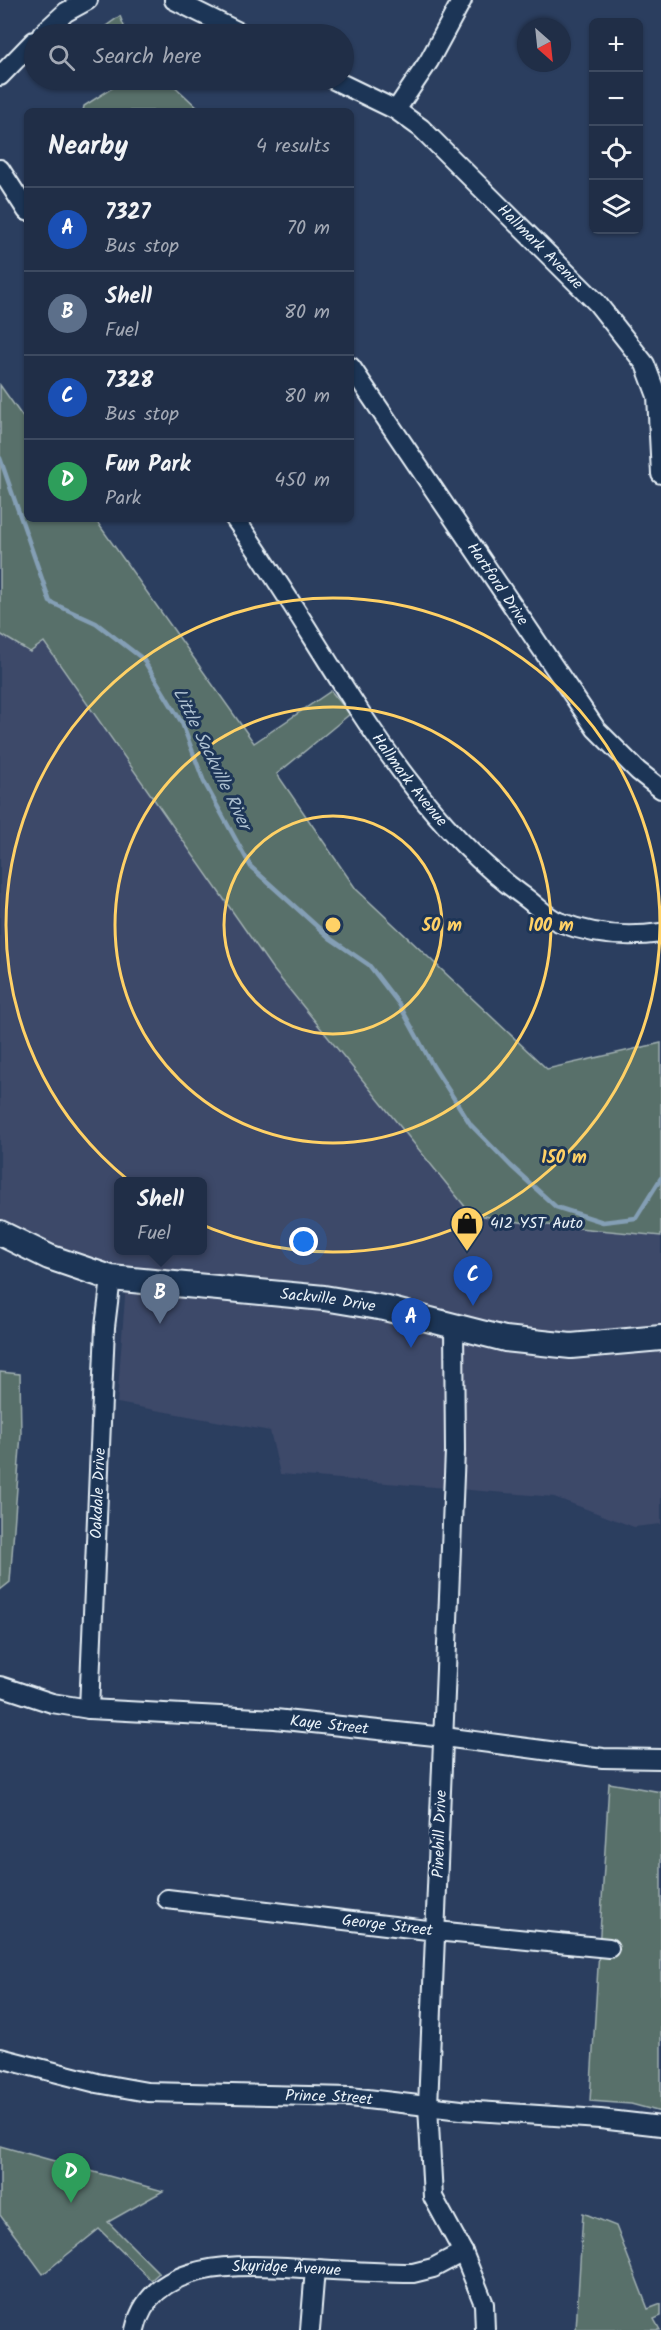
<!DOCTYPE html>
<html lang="en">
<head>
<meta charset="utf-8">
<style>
	:root { --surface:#202e47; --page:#28364e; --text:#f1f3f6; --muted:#a2a8b4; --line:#3d4a60; --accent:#ffd166 }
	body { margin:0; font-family:Kalam,sans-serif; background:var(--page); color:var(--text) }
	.controls { position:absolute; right:18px; top:18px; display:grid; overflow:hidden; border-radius:9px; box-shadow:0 2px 4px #0004 }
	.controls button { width:54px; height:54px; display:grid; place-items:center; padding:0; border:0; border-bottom:2px solid var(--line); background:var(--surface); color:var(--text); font:30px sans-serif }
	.compass { position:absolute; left:517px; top:18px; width:54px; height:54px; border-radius:50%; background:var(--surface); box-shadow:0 2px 4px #0004; rotate:153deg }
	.you { position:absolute; left:304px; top:1242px; width:21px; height:21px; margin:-15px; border:4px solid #fff; border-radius:50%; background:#1a73e8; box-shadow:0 0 0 9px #1a73e833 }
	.badge { display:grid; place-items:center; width:39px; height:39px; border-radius:50%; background:var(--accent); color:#fff; font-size:20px; font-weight:700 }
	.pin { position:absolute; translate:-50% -50px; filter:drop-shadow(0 2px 3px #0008) }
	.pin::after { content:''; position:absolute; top:32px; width:21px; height:18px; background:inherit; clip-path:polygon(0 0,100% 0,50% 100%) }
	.popup { position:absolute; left:114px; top:1177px; width:93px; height:78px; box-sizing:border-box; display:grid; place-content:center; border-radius:9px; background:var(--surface); filter:drop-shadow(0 2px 4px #0005); font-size:20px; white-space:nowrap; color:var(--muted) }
	.popup b { font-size:22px; color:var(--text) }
	.popup::after { content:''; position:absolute; left:50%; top:100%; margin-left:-12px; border:12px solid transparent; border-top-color:var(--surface) }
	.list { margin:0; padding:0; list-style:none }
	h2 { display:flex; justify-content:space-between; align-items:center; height:78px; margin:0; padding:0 24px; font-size:26px }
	h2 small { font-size:20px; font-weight:400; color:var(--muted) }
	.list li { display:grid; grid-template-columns:39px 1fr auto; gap:18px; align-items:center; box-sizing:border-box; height:84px; padding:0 24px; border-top:2px solid var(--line) }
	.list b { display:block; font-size:22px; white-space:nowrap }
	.list p { margin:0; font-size:20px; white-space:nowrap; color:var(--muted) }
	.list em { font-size:20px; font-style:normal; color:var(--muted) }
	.icon { flex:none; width:33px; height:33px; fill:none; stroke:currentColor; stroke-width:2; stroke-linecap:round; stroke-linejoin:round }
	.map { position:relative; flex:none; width:661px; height:2330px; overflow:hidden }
	.search { position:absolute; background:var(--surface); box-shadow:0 2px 4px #0004; left:24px; top:24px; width:330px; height:66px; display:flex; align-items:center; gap:15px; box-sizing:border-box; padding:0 21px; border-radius:33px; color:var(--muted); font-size:22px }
	.panel { position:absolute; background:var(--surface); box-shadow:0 2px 4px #0004; left:24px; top:108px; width:330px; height:414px; border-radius:9px }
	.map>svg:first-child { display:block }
	.built { fill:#3c4869; fill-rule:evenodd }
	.green { fill:#596f6a; stroke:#a0b0b1; stroke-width:1.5 }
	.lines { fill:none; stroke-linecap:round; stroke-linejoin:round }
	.stream { stroke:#849fb5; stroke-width:4.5 }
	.minor-casing { stroke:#e8f1f8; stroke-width:22 }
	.major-casing { stroke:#e8f1f8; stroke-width:28 }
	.minor { stroke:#1d3557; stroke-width:18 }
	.major { stroke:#1d3557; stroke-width:24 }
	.ring { fill:none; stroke:#ffd166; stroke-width:3 }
	.labels { text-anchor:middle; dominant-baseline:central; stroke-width:6; stroke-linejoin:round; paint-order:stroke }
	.street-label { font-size:16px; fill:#e8f1f8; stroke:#1d3557 }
	.poi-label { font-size:16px; fill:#e8f1f8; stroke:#1d3557; text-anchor:start }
	.water-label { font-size:18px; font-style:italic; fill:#aec1d1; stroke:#1d3557 }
	.centre { fill:#ffd166; stroke:#1d3557; stroke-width:3 }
	.ring-label { font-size:18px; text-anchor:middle; font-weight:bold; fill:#ffd166; stroke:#1d3557; stroke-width:6; stroke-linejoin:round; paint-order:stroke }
</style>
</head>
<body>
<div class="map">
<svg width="661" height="2330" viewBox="0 0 661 2330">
	<rect width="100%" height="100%" fill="#2b3e5f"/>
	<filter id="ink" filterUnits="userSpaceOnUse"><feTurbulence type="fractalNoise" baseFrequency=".0167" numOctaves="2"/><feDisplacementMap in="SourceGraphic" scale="12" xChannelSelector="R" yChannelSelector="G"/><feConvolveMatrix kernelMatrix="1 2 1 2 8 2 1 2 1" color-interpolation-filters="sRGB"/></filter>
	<g filter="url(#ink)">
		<path class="built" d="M0 634 30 652 43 642 272 968 471 1214 526 1223 661 1236V1524L634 1527 554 1497 280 1474 270 1431 117 1403 126 1283 0 1245ZM118 1182H202V1250H118Z"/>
		<g class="green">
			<polygon points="120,16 127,34 100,34 99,31"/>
			<polygon points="116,80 168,80 201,111 83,111 84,106 117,85"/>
			<polygon points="0,385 27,423 27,519 95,519 254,743 331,691 350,714 277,774 356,889 547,1069 661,1043 661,1236 526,1223 471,1214 272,968 44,642 30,652 0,634"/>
			<polygon points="0,1372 20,1374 21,1434 10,1582 0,1590"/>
			<polygon points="609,1783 661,1792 661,2112 631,2104 590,2101"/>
			<polygon points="0,2146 163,2191 108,2222 159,2273 151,2280 99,2229 43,2274 0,2215"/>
			<polygon points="583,2213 616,2226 648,2309 661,2304 661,2316 654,2319 660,2330 576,2330"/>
		</g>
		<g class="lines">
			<polyline class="stream" points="0,458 50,602 96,623 143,659 182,723 204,782 251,867 331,939 369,965 399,1004 433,1066 471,1125 511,1166 556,1207 603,1222 636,1218 661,1178"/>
			<defs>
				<g id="minor">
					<polyline points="174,0 243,34"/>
					<polyline points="42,34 66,12 88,0"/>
					<polyline points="0,76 34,41"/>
					<path id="s1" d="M334 80 396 110 421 128 597 303 645 364 657 396 661 474"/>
					<polyline points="396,110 429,61 462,0"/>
					<polyline points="0,169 27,211"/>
					<path id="s2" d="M351 367 596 729 638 771 661 789"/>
					<path id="s3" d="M235 519C326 644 395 803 522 895 534 903 546 917 559 922 592 935 627 938 661 933"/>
					<polyline points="454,1326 455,1451 428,2106 433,2197 463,2252 484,2304 485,2330"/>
					<path id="s4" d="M0 1686 52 1703 89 1709 275 1719 444 1737 603 1758 661 1759"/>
					<path id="s5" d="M89 1709 105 1327 111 1278"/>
					<path id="s6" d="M167 1899 436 1931 609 1948"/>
					<path id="s7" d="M0 2058 97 2083 147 2092 350 2097 461 2110 600 2119 661 2126"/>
					<path id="s8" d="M135 2330C152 2252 258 2266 317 2269 349 2271 381 2273 413 2273L433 2268 463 2252"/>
					<polyline points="310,2330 315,2269"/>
				</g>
				<g id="major">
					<path id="s9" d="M0 1233 49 1257 111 1278 324 1298 384 1308 505 1339 571 1346 661 1338"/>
				</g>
			</defs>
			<use href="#minor" class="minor-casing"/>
			<use href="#major" class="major-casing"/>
			<use href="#minor" class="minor"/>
			<use href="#major" class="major"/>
		</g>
	</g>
	<g class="ring">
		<circle cx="333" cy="925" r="109"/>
		<circle cx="333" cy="925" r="218"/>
		<circle cx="333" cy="925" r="327"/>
	</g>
	<defs>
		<symbol id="shop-pin" viewBox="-11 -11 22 30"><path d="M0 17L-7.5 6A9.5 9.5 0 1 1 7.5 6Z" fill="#ffd166" stroke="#1d3557"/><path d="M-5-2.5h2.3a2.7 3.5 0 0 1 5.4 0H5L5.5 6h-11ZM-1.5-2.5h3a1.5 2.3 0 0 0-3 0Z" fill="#111"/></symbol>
	</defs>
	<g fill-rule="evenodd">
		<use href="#shop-pin" x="448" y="1204" width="38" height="52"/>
	</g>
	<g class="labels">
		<g class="street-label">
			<text stroke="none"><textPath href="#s1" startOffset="268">Hallmark Avenue</textPath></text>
			<text stroke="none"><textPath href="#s2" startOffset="262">Hartford Drive</textPath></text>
			<text stroke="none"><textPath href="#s3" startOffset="314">Hallmark Avenue</textPath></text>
			<text stroke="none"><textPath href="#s9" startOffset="338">Sackville Drive</textPath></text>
			<text stroke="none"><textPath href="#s5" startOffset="216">Oakdale Drive</textPath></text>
			<text stroke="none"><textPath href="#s4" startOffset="333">Kaye Street</textPath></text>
			<text transform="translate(440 1834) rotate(-88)">Pinehill Drive</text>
			<text stroke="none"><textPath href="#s6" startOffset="222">George Street</textPath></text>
			<text stroke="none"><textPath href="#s7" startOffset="333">Prince Street</textPath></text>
			<text stroke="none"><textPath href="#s8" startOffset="180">Skyridge Avenue</textPath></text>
		</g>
		<g class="poi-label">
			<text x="490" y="1223">412 YST Auto</text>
		</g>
		<g class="water-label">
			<text transform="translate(211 759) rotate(64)">Little Sackville River</text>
		</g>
	</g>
	<circle cx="333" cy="925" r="9" class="centre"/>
	<g class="ring-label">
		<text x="442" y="931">50 m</text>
		<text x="551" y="931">100 m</text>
		<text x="564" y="1163">150 m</text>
	</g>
</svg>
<div class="controls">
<button>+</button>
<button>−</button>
<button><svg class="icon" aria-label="locate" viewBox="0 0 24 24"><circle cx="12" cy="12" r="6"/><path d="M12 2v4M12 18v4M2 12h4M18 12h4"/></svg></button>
<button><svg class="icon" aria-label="layers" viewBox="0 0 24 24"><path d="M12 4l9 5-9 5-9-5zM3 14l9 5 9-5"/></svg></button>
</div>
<svg class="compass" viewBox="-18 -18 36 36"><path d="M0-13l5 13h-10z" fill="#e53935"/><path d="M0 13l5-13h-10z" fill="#a2a8b4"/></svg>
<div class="you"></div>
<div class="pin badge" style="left:411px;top:1348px;background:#1a4fb4">A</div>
<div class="pin badge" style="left:160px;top:1324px;background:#5c6f8a">B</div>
<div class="popup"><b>Shell</b>Fuel</div>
<div class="pin badge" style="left:473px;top:1306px;background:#1a4fb4">C</div>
<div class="pin badge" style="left:71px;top:2203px;background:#2e9e5b">D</div>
<div class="search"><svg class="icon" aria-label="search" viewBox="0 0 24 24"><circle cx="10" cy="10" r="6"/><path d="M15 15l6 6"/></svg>Search here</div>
<section class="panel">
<h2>Nearby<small>4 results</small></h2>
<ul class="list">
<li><span class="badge" style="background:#1a4fb4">A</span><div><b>7327</b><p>Bus stop</p></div><em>70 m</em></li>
<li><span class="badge" style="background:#5c6f8a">B</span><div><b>Shell</b><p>Fuel</p></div><em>80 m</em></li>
<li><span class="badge" style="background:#1a4fb4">C</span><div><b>7328</b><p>Bus stop</p></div><em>80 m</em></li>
<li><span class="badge" style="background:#2e9e5b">D</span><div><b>Fun Park</b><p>Park</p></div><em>450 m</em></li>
</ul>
</section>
</div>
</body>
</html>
